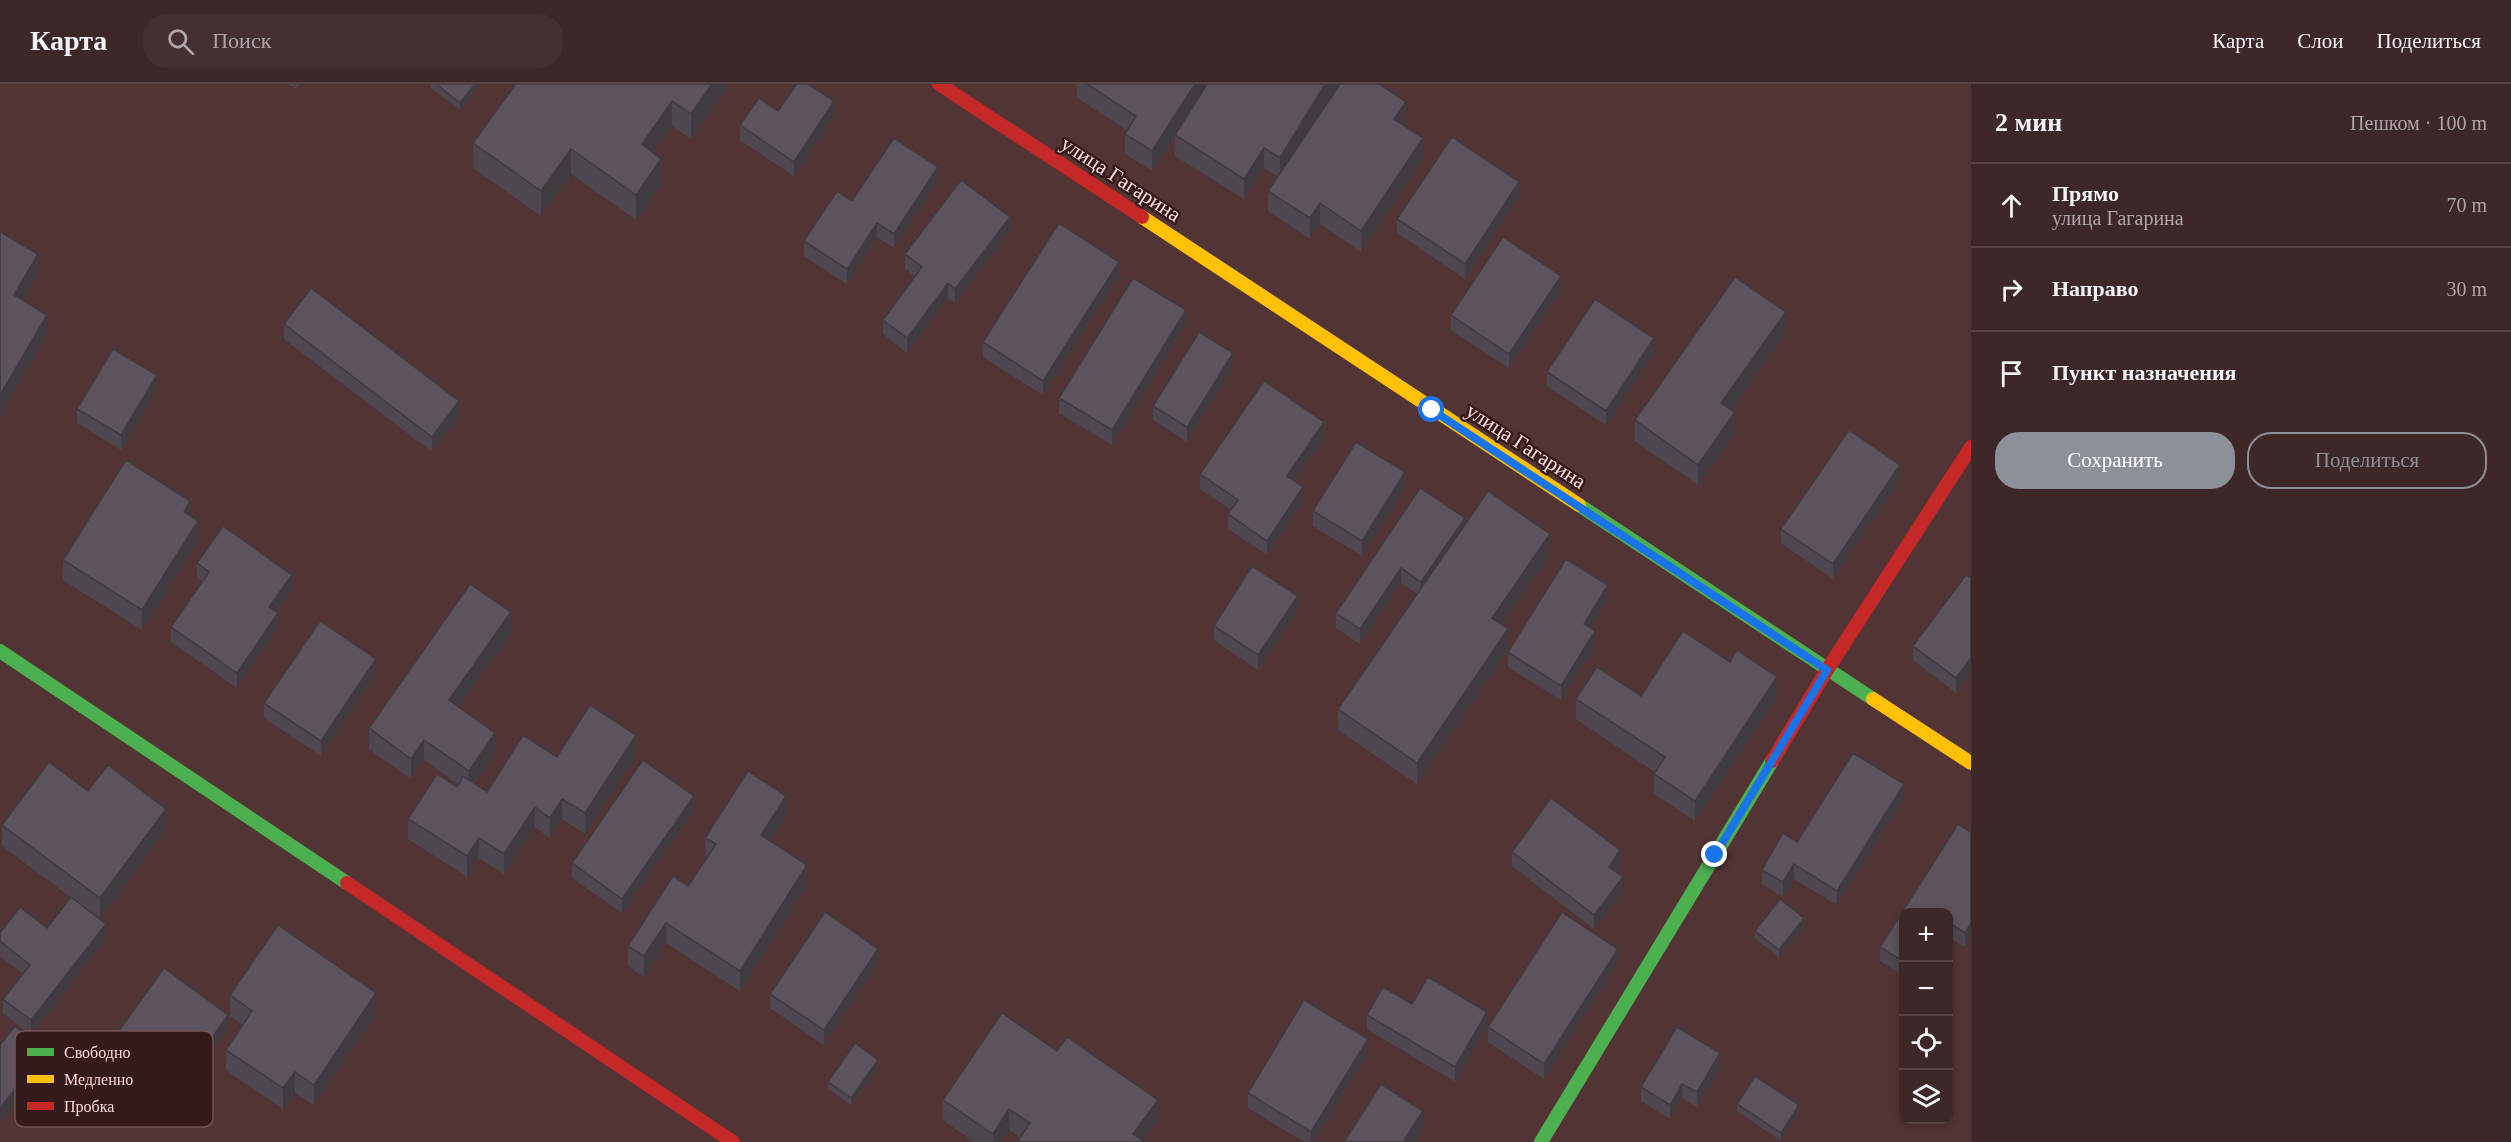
<!DOCTYPE html>
<html lang="ru">
<head>
<meta charset="utf-8">
<style>
	:root { --surface:#3e2728; --page:#452f30; --text:#f1f3f6; --muted:#ada5a8; --line:#574445; --accent:#8c9099 }
	body { margin:0; font-family:"Times New Roman",serif; background:var(--page); color:var(--text) }
	.controls { position:absolute; right:18px; bottom:18px; display:grid; overflow:hidden; border-radius:12px; box-shadow:0 3px 9px #0003 }
	.controls button { width:54px; height:54px; display:grid; place-items:center; padding:0; border:0; border-bottom:2px solid var(--line); background:var(--surface); color:var(--text); font:30px sans-serif }
	.stop { position:absolute; width:18px; height:18px; margin:-14px; border:4px solid #1a73e8; border-radius:50%; background:#fff }
	.stop.end { background:#1a73e8; border-color:#fff; box-shadow:0 2px 6px #0008 }
	.list { margin:0; padding:0; list-style:none }
	h2 { display:flex; justify-content:space-between; align-items:center; height:78px; margin:0; padding:0 24px; font-size:26px }
	h2 small { font-size:20px; font-weight:400; color:var(--muted) }
	.list li { display:grid; grid-template-columns:39px 1fr auto; gap:18px; align-items:center; box-sizing:border-box; height:84px; padding:0 24px; border-top:2px solid var(--line) }
	.list b { display:block; font-size:22px; white-space:nowrap }
	.list p { margin:0; font-size:20px; white-space:nowrap; color:var(--muted) }
	.list em { font-size:20px; font-style:normal; color:var(--muted) }
	.actions { display:flex; gap:12px; padding:18px 24px }
	.actions a { flex:1; padding:14px 0; border:2px solid var(--accent); border-radius:24px; text-align:center; font-size:21px; color:var(--accent) }
	.actions .main { background:var(--accent); color:#fff }
	.icon { flex:none; width:33px; height:33px; fill:none; stroke:currentColor; stroke-width:2; stroke-linecap:round; stroke-linejoin:round }
	.map { position:relative; flex:none; width:1971px; height:1058px; overflow:hidden }
	header { display:flex; align-items:center; gap:36px; box-sizing:border-box; height:84px; padding:0 30px; background:var(--surface); border-bottom:2px solid var(--line) }
	header strong { font-size:28px }
	nav { display:flex; gap:33px; margin-inline-start:auto; font-size:21px }
	.search { width:420px; height:54px; background:var(--page); display:flex; align-items:center; gap:15px; box-sizing:border-box; padding:0 21px; border-radius:24px; color:var(--muted); font-size:22px }
	main { display:flex }
	aside { flex:1; background:var(--surface) }
	.map>svg:first-child { display:block }
	.lines { fill:none; stroke-linecap:round; stroke-linejoin:round }
	.fast { stroke:#4caf50; stroke-width:14 }
	.slow { stroke:#ffc107; stroke-width:14 }
	.jam { stroke:#c62828; stroke-width:14 }
	.wall { fill:#4f4750 }
	.shaded-wall { fill:#403a41 }
	.building { fill:#5c535d; stroke:#403a41; stroke-width:1.5 }
	.route { stroke:#1a73e8; stroke-width:8 }
	.labels { text-anchor:middle; dominant-baseline:central; stroke-width:5; stroke-linejoin:round; paint-order:stroke }
	.street-label { font-size:21px; fill:#ffdad8; stroke:#341a1a }
	.key { fill:#341a1a; stroke:#715453; stroke-width:1.5 }
	.key-label { font-size:16px; fill:#ffdad8 }
</style>
</head>
<body>
<header>
<strong>Карта</strong>
<div class="search"><svg class="icon" aria-label="search" viewBox="0 0 24 24"><circle cx="10" cy="10" r="6"/><path d="M15 15l6 6"/></svg>Поиск</div>
<nav><a>Карта</a><a>Слои</a><a>Поделиться</a></nav>
</header>
<main>
<div class="map">
<svg width="1971" height="1058" viewBox="0 0 1971 1058">
	<rect width="100%" height="100%" fill="#533435"/>
	<g class="lines">
		<g class="fast">
			<polyline points="1579,421 1873,615"/>
			<polyline points="0,567 347,799"/>
			<polyline points="1541,1058 1772,677"/>
		</g>
		<g class="slow">
			<polyline points="1142,133 1579,421"/>
			<polyline points="1873,615 1971,679"/>
		</g>
		<g class="jam">
			<polyline points="939,0 1142,133"/>
			<polyline points="1772,677 1827,586 1971,363"/>
			<polyline points="347,799 733,1058"/>
		</g>
	</g>
	<g class="wall">
		<polygon points="288,0 299,0 296,5"/>
		<polygon points="431,0 481,0 460,26 431,4"/>
		<polygon points="516,0 730,0 691,55 672,42 653,69 661,100 636,136 571,90 541,132 473,84 473,59"/>
		<polygon points="1077,0 1338,0 1316,36 1406,38 1404,41 1423,75 1361,168 1320,140 1310,155 1268,127 1268,107 1278,93 1264,84 1244,115 1175,72 1175,52 1152,87 1125,70 1125,50 1127,46 1077,14"/>
		<polygon points="778,27 834,32 794,92 740,56 740,41"/>
		<polygon points="938,97 894,164 877,153 847,200 804,172 804,157 852,117"/>
		<polygon points="1519,113 1465,195 1397,149 1397,135"/>
		<polygon points="1010,147 955,219 948,214 907,269 883,250 883,236 915,192 905,185 905,170"/>
		<polygon points="1119,192 1043,311 983,273 983,258"/>
		<polygon points="1561,207 1509,284 1451,246 1451,231"/>
		<polygon points="284,240 459,332 432,368 284,255"/>
		<polygon points="1186,240 1112,361 1059,329 1059,314"/>
		<polygon points="1786,248 1731,326 1735,349 1698,401 1635,357 1635,336"/>
		<polygon points="1654,269 1606,341 1547,302 1547,288"/>
		<polygon points="1233,283 1187,358 1153,336 1153,322"/>
		<polygon points="157,306 121,366 77,339 77,325"/>
		<polygon points="1324,353 1294,397 1303,418 1267,471 1228,445 1228,430 1231,426 1200,405 1200,390"/>
		<polygon points="1900,396 1833,495 1781,459 1781,445"/>
		<polygon points="1405,403 1362,472 1313,442 1313,427"/>
		<polygon points="1465,441 1550,470 1501,541 1508,565 1417,700 1338,646 1338,625 1417,510 1401,499 1360,560 1336,544 1336,529"/>
		<polygon points="198,458 142,546 63,496 63,476"/>
		<polygon points="197,479 292,505 276,528 278,544 237,604 171,558 171,543 202,498 197,494"/>
		<polygon points="1966,491 1956,609 1913,576 1913,562"/>
		<polygon points="1608,516 1590,544 1595,562 1561,616 1508,583 1508,568"/>
		<polygon points="1298,526 1258,586 1214,556 1214,542"/>
		<polygon points="511,549 458,623 495,670 474,700 487,708 557,673 636,672 585,750 562,735 550,754 535,743 504,790 479,774 467,793 408,755 408,735 457,703 458,700 424,676 411,695 369,665 369,644"/>
		<polygon points="376,590 321,672 264,634 264,619"/>
		<polygon points="1641,612 1777,613 1695,737 1654,710 1654,690 1655,688 1576,635 1576,615"/>
		<polygon points="88,707 166,745 100,835 2,762 2,741"/>
		<polygon points="1904,715 1837,821 1794,795 1783,813 1762,800 1762,786 1797,758"/>
		<polygon points="694,726 622,829 572,794 572,779"/>
		<polygon points="786,732 770,757 807,802 740,907 666,859 644,893 628,882 628,862 688,802 706,775 705,754"/>
		<polygon points="1958,740 1971,748 1971,854 1965,863 1948,853 1948,828 1904,828 1904,892 1880,877 1880,863"/>
		<polygon points="1512,768 1620,781 1615,788 1623,808 1594,845 1512,782"/>
		<polygon points="1804,842 1779,873 1755,854 1755,847"/>
		<polygon points="47,844 106,855 31,951 3,929 3,915 23,890 0,872 0,849"/>
		<polygon points="1618,879 1544,995 1488,958 1488,943"/>
		<polygon points="878,880 824,961 770,924 770,910"/>
		<polygon points="230,911 376,930 314,1021 295,1009 283,1025 226,986 226,966 243,941 230,932"/>
		<polygon points="1412,920 1487,943 1455,998 1367,945 1367,931"/>
		<polygon points="228,945 186,1004 163,988 144,1014 103,984 103,969"/>
		<polygon points="1368,969 1314,1058 1304,1058 1248,1024 1248,1009"/>
		<polygon points="878,983 851,1021 828,1005 828,998"/>
		<polygon points="1720,984 1697,1023 1682,1014 1670,1035 1641,1017 1641,1003"/>
		<polygon points="943,1016 1158,1036 1020,1053 1009,1046 1001,1058 974,1058 943,1036"/>
		<polygon points="1737,1020 1799,1028 1781,1057 1737,1027"/>
	</g>
	<g class="shaded-wall">
		<polygon points="475,0 481,0 460,26 460,19"/>
		<polygon points="712,0 730,0 691,55 691,30"/>
		<polygon points="1195,0 1208,0 1208,1 1152,87 1152,67"/>
		<polygon points="1325,0 1338,0 1280,94 1280,74"/>
		<polygon points="672,17 672,42 642,85 642,60"/>
		<polygon points="834,17 834,32 794,92 794,78"/>
		<polygon points="1406,18 1406,38 1394,55 1394,35"/>
		<polygon points="1423,54 1423,75 1361,168 1361,147"/>
		<polygon points="1264,64 1264,84 1244,115 1244,95"/>
		<polygon points="571,65 571,90 541,132 541,107"/>
		<polygon points="661,75 661,100 636,136 636,111"/>
		<polygon points="938,83 938,97 894,164 894,150"/>
		<polygon points="1519,98 1519,113 1465,195 1465,180"/>
		<polygon points="1320,119 1320,140 1310,155 1310,134"/>
		<polygon points="1010,133 1010,147 955,219 955,205"/>
		<polygon points="877,139 877,153 847,200 847,185"/>
		<polygon points="38,170 38,191 14,232 14,211"/>
		<polygon points="1119,178 1119,192 1043,311 1043,297"/>
		<polygon points="1561,192 1561,207 1509,284 1509,270"/>
		<polygon points="948,199 948,214 907,269 907,254"/>
		<polygon points="1186,226 1186,240 1112,361 1112,346"/>
		<polygon points="1786,228 1786,248 1721,340 1721,319"/>
		<polygon points="47,231 47,251 0,331 0,311"/>
		<polygon points="1654,254 1654,269 1606,341 1606,327"/>
		<polygon points="1233,269 1233,283 1187,358 1187,343"/>
		<polygon points="157,291 157,306 121,366 121,351"/>
		<polygon points="459,317 459,332 432,368 432,353"/>
		<polygon points="1735,328 1735,349 1698,401 1698,381"/>
		<polygon points="1324,338 1324,353 1287,407 1287,392"/>
		<polygon points="1900,381 1900,396 1833,495 1833,480"/>
		<polygon points="1405,388 1405,403 1362,472 1362,457"/>
		<polygon points="1303,403 1303,418 1267,471 1267,457"/>
		<polygon points="190,417 190,437 184,428"/>
		<polygon points="1465,434 1465,449 1421,513 1421,498"/>
		<polygon points="198,437 198,458 142,546 142,526"/>
		<polygon points="1550,450 1550,470 1492,555 1492,534"/>
		<polygon points="1401,484 1401,499 1360,560 1360,545"/>
		<polygon points="292,491 292,505 269,538 269,523"/>
		<polygon points="1608,501 1608,516 1584,554 1584,540"/>
		<polygon points="1298,512 1298,526 1258,586 1258,571"/>
		<polygon points="511,528 511,549 449,637 449,616"/>
		<polygon points="278,529 278,544 237,604 237,589"/>
		<polygon points="1508,545 1508,565 1417,700 1417,679"/>
		<polygon points="1595,547 1595,562 1561,616 1561,602"/>
		<polygon points="1971,574 1971,589 1956,609 1956,594"/>
		<polygon points="376,575 376,590 321,672 321,657"/>
		<polygon points="1777,593 1777,613 1695,737 1695,717"/>
		<polygon points="495,649 495,670 469,708 469,687"/>
		<polygon points="636,651 636,672 585,750 585,729"/>
		<polygon points="424,656 424,676 411,695 411,675"/>
		<polygon points="1904,700 1904,715 1837,821 1837,807"/>
		<polygon points="694,712 694,726 622,829 622,815"/>
		<polygon points="786,712 786,732 761,772 761,751"/>
		<polygon points="562,715 562,735 550,754 550,734"/>
		<polygon points="535,723 535,743 504,790 504,770"/>
		<polygon points="166,725 166,745 100,835 100,814"/>
		<polygon points="479,754 479,774 467,793 467,772"/>
		<polygon points="1620,766 1620,781 1609,797 1609,783"/>
		<polygon points="1794,780 1794,795 1783,813 1783,798"/>
		<polygon points="807,781 807,802 740,907 740,887"/>
		<polygon points="1623,793 1623,808 1594,845 1594,831"/>
		<polygon points="1804,834 1804,842 1779,873 1779,866"/>
		<polygon points="666,839 666,859 644,893 644,872"/>
		<polygon points="1971,839 1971,854 1965,863 1965,849"/>
		<polygon points="106,840 106,855 31,951 31,936"/>
		<polygon points="878,865 878,880 824,961 824,946"/>
		<polygon points="1618,865 1618,879 1544,995 1544,980"/>
		<polygon points="376,909 376,930 314,1021 314,1001"/>
		<polygon points="1487,928 1487,943 1455,998 1455,983"/>
		<polygon points="228,931 228,945 186,1004 186,990"/>
		<polygon points="1368,955 1368,969 1314,1058 1311,1058 1311,1048"/>
		<polygon points="46,967 46,982 0,1039 0,1024"/>
		<polygon points="1720,969 1720,984 1697,1023 1697,1008"/>
		<polygon points="163,973 163,988 144,1014 144,999"/>
		<polygon points="878,976 878,983 851,1021 851,1014"/>
		<polygon points="295,988 295,1009 283,1025 283,1004"/>
		<polygon points="1682,1000 1682,1014 1670,1035 1670,1021"/>
		<polygon points="1158,1016 1158,1036 1142,1058 1133,1050"/>
		<polygon points="1799,1021 1799,1028 1781,1057 1781,1049"/>
		<polygon points="1009,1025 1009,1046 1001,1058 993,1058 993,1050"/>
		<polygon points="1423,1027 1423,1047 1416,1058 1403,1058"/>
	</g>
	<g class="building">
		<polygon points="436,0 475,0 460,19"/>
		<polygon points="516,0 712,0 691,30 672,17 642,60 661,75 636,111 571,65 541,107 473,59"/>
		<polygon points="797,0 808,0 834,17 794,78 740,41 759,14 778,27"/>
		<polygon points="1087,0 1195,0 1152,67 1125,50 1136,32"/>
		<polygon points="1207,0 1325,0 1280,74 1264,64 1244,95 1175,51"/>
		<polygon points="1340,0 1379,0 1406,18 1394,35 1423,54 1361,147 1320,119 1310,134 1268,107"/>
		<polygon points="1452,53 1519,98 1465,180 1397,135"/>
		<polygon points="894,54 938,83 894,150 877,139 847,185 804,157 837,107 852,117"/>
		<polygon points="961,96 1010,133 955,205 948,199 907,254 883,236 922,183 905,170"/>
		<polygon points="1059,139 1119,178 1043,297 983,258"/>
		<polygon points="0,148 38,170 14,211 47,231 0,311"/>
		<polygon points="1503,153 1561,192 1509,270 1451,231"/>
		<polygon points="1735,193 1786,228 1721,319 1735,328 1698,381 1635,336"/>
		<polygon points="1133,194 1186,226 1112,346 1059,314"/>
		<polygon points="311,204 459,317 432,353 284,240"/>
		<polygon points="1595,215 1654,254 1606,327 1547,288"/>
		<polygon points="1199,248 1233,269 1187,343 1153,322"/>
		<polygon points="113,265 157,291 121,351 77,325"/>
		<polygon points="1264,297 1324,338 1287,392 1303,403 1267,457 1228,430 1238,416 1200,390"/>
		<polygon points="1849,346 1900,381 1833,480 1781,445"/>
		<polygon points="1356,358 1405,388 1362,457 1313,427"/>
		<polygon points="126,376 190,417 184,428 198,437 142,526 63,476"/>
		<polygon points="1420,404 1465,434 1421,498 1401,484 1360,545 1336,529"/>
		<polygon points="1488,407 1550,450 1492,534 1508,545 1417,679 1338,625"/>
		<polygon points="223,442 292,491 269,523 278,529 237,589 171,543 209,488 197,479"/>
		<polygon points="1566,475 1608,501 1584,540 1595,547 1561,602 1508,568"/>
		<polygon points="1252,482 1298,512 1258,571 1214,542"/>
		<polygon points="1966,491 1971,494 1971,574 1956,594 1913,562"/>
		<polygon points="470,500 511,528 449,616 495,649 469,687 424,656 411,675 369,644"/>
		<polygon points="320,537 376,575 321,657 264,619"/>
		<polygon points="1683,547 1730,578 1737,566 1777,593 1695,717 1654,690 1665,673 1576,615 1597,583 1641,612"/>
		<polygon points="590,621 636,651 585,729 562,715 550,734 535,723 504,770 479,754 467,772 408,735 437,690 457,703 463,692 487,708 523,651 557,673"/>
		<polygon points="1853,669 1904,700 1837,807 1794,780 1783,798 1762,786 1783,749 1797,758"/>
		<polygon points="643,676 694,712 622,815 572,779"/>
		<polygon points="49,678 88,707 108,681 166,725 100,814 2,741"/>
		<polygon points="748,687 786,712 761,751 807,781 740,887 666,839 644,872 628,862 673,792 688,802 716,760 705,754"/>
		<polygon points="1551,714 1620,766 1609,783 1623,793 1594,831 1512,768"/>
		<polygon points="1958,740 1971,748 1971,839 1965,849 1948,838 1948,828 1904,828 1904,878 1880,863"/>
		<polygon points="71,813 106,840 31,936 3,915 30,881 0,857 0,849 20,823 47,844"/>
		<polygon points="1780,815 1804,834 1779,866 1755,847"/>
		<polygon points="825,828 878,865 824,946 770,910"/>
		<polygon points="1562,828 1618,865 1544,980 1488,943"/>
		<polygon points="278,841 376,909 314,1001 295,988 283,1004 226,966 252,927 230,911"/>
		<polygon points="164,884 228,931 186,990 163,973 144,999 103,969"/>
		<polygon points="1428,893 1487,928 1455,983 1367,931 1383,903 1412,920"/>
		<polygon points="1304,916 1368,955 1311,1048 1248,1009"/>
		<polygon points="1002,929 1057,967 1067,953 1158,1016 1133,1050 1145,1058 1017,1058 1030,1039 1009,1025 993,1050 943,1016"/>
		<polygon points="15,942 46,967 0,1024 0,961"/>
		<polygon points="1677,943 1720,969 1697,1008 1682,1000 1670,1021 1641,1003"/>
		<polygon points="855,959 878,976 851,1014 828,998"/>
		<polygon points="1755,992 1799,1021 1781,1049 1737,1020"/>
		<polygon points="1381,1000 1423,1027 1403,1058 1344,1058"/>
	</g>
	<g class="lines">
		<polyline class="route" points="1432,326 1827,586 1715,771"/>
	</g>
	<g class="labels">
		<g class="street-label">
			<text transform="translate(1121 95) rotate(33)">улица Гагарина</text>
			<text transform="translate(1526 362) rotate(33)">улица Гагарина</text>
		</g>
	</g>
	<rect x="15" y="947" width="198" height="96" rx="9" class="key"/>
	<rect x="27" y="964" width="27" height="8" fill="#4caf50"/>
	<rect x="27" y="991" width="27" height="8" fill="#ffc107"/>
	<rect x="27" y="1018" width="27" height="8" fill="#c62828"/>
	<g class="key-label">
		<text x="64" y="974">Свободно</text>
		<text x="64" y="1001">Медленно</text>
		<text x="64" y="1028">Пробка</text>
	</g>
</svg>
<div class="controls">
<button>+</button>
<button>−</button>
<button><svg class="icon" aria-label="locate" viewBox="0 0 24 24"><circle cx="12" cy="12" r="6"/><path d="M12 2v4M12 18v4M2 12h4M18 12h4"/></svg></button>
<button><svg class="icon" aria-label="layers" viewBox="0 0 24 24"><path d="M12 4l9 5-9 5-9-5zM3 14l9 5 9-5"/></svg></button>
</div>
<div class="stop" style="left:1432px;top:326px"></div>
<div class="stop end" style="left:1715px;top:771px"></div>
</div>
<aside>
<h2>2 мин<small>Пешком · 100 m</small></h2>
<ul class="list">
<li><svg class="icon" aria-label="ahead" viewBox="0 0 24 24"><path d="M12 20V5M6 11l6-6 6 6"/></svg><div><b>Прямо</b><p>улица Гагарина</p></div><em>70 m</em></li>
<li><svg class="icon" aria-label="right" viewBox="0 0 24 24"><path d="M7 20v-9h11M14 6l5 5-5 5"/></svg><div><b>Направо</b></div><em>30 m</em></li>
<li><svg class="icon" aria-label="arrive" viewBox="0 0 24 24"><path d="M6 21V4h12l-3 4 3 4H6"/></svg><div><b>Пункт назначения</b></div></li>
</ul>
<div class="actions"><a class="main">Сохранить</a><a>Поделиться</a></div>
</aside>
</main>
</body>
</html>
